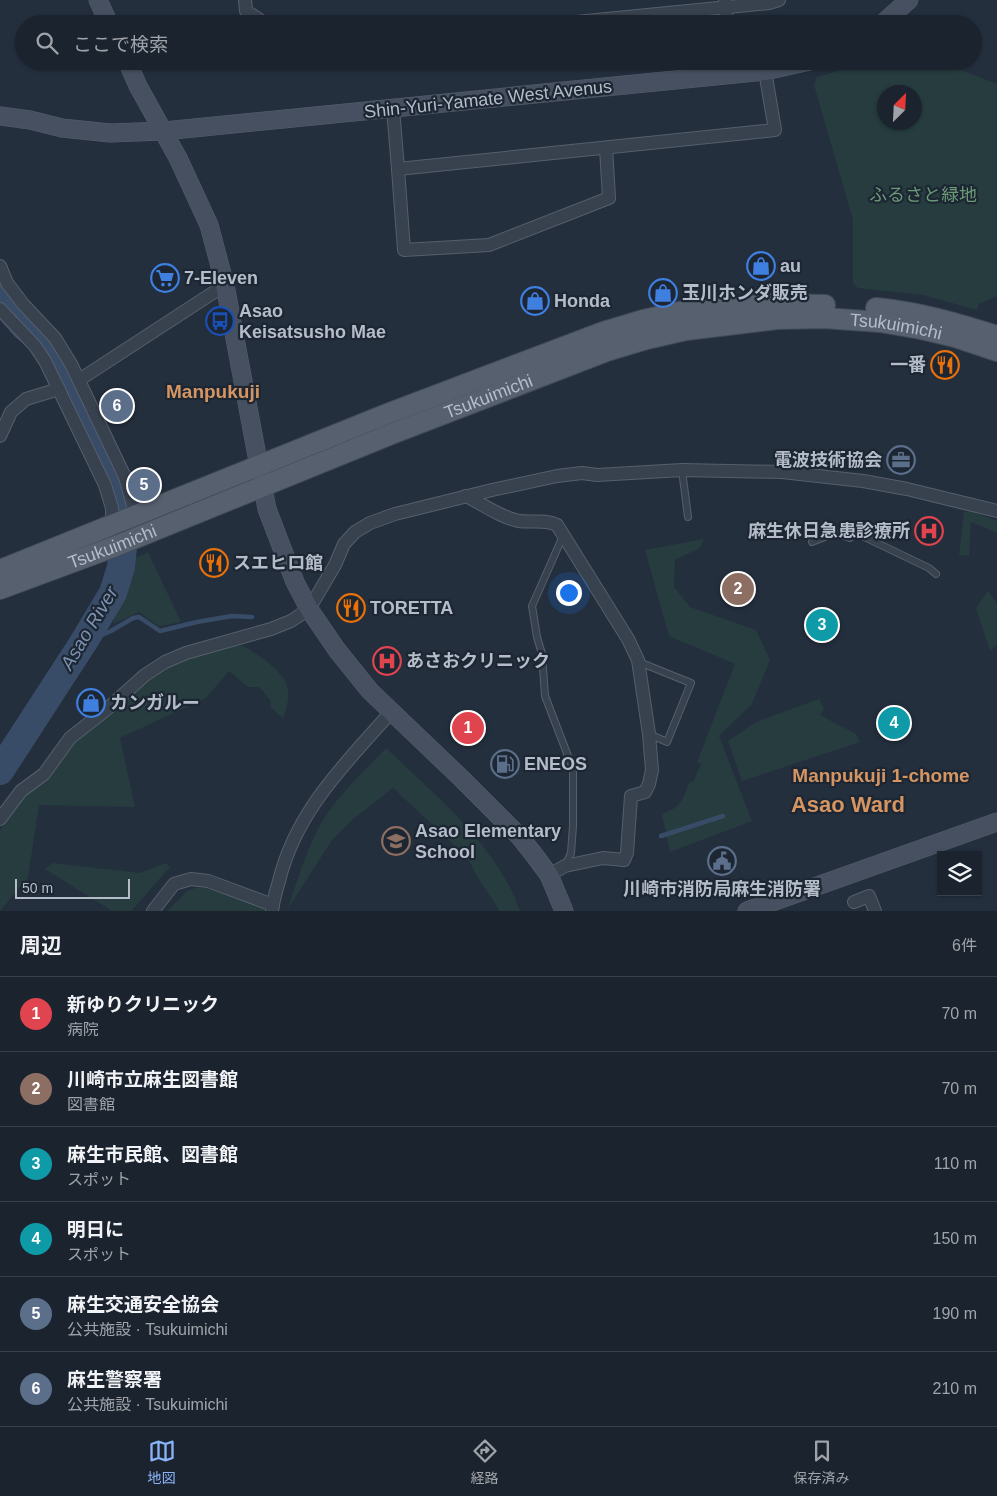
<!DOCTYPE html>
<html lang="ja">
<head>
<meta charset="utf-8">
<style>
	:root { --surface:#1b232e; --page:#242b36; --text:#f1f3f6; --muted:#a0a4aa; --line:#39404a; --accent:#8ab4f8 }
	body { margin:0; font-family:Helvetica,"Noto Sans JP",sans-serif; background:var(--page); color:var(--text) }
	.controls { position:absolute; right:15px; bottom:15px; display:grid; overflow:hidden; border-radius:0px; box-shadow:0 1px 4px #0004 }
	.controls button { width:45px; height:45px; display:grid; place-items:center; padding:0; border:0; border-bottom:1px solid var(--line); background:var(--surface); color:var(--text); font:25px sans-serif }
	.compass { position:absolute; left:877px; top:85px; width:45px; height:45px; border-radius:50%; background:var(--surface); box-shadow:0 1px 4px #0004; rotate:24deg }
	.scale { position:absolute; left:15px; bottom:12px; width:115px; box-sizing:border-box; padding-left:5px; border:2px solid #b4bcc9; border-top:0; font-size:14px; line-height:18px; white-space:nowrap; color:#b4bcc9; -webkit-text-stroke:4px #1d2633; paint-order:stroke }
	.you { position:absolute; left:568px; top:592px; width:18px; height:18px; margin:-12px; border:4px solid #fff; border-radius:50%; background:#1a73e8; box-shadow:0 0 0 8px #1a73e833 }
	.badge { display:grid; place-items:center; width:32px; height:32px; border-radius:50%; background:var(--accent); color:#fff; font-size:16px; font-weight:700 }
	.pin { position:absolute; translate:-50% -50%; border:2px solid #fff; box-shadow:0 1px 5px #0006 }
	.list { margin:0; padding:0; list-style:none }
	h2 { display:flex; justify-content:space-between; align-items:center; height:65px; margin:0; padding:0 20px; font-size:21px }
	h2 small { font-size:16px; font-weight:400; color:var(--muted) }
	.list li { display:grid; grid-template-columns:32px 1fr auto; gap:15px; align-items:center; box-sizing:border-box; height:75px; padding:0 20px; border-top:1px solid var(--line) }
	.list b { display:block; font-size:19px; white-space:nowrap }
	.list p { margin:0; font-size:16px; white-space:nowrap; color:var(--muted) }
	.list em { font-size:16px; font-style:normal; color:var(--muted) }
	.icon { flex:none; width:28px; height:28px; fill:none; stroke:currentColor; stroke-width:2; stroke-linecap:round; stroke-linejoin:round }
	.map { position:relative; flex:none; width:997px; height:911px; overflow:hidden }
	.search { position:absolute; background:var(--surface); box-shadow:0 1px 4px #0004; left:15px; right:15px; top:15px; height:55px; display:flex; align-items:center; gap:12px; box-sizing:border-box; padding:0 18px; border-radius:28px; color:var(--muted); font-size:19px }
	.sheet { height:515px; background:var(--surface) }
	nav { display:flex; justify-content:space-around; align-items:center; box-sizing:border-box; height:70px; border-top:1px solid var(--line); background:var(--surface); font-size:14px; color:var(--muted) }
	nav a { display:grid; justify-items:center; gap:2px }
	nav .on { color:var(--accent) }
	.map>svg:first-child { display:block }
	.green { fill:#263c3f; fill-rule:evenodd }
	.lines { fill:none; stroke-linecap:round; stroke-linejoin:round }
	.stream { stroke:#394c67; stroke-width:4.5 }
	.river { stroke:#394c67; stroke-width:28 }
	.lane-casing { stroke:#565f6c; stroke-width:8 }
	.street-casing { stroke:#565f6c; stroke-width:14 }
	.secondary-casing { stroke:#565f6c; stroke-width:19 }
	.primary-casing { stroke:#414a57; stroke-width:22 }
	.lane { stroke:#38414e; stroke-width:6 }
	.street { stroke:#38414e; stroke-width:12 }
	.secondary { stroke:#465061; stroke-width:18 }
	.primary { stroke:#56606e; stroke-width:20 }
	.labels { text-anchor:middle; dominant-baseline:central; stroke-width:4.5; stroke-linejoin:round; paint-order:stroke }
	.street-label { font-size:18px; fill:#b4bcc9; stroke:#1d2633 }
	.park-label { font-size:18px; fill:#6b9a76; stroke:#1d2633 }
	.poi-label { font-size:18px; font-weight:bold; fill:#b4bcc9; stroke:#1d2633; text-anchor:start }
	.neighbourhood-label { font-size:19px; font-weight:bold; fill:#d59563; stroke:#1d2633 }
	.water-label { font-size:19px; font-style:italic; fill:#7c92b1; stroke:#1d2633 }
	.district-label { font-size:22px; font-weight:bold; fill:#d59563; stroke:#1d2633 }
</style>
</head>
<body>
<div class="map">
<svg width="997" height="911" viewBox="0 0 997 911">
	<rect width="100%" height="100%" fill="#242f3e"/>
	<g class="green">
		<path d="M858 61H938L997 84V296L979 304 977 310 923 295 858 288 853 283V220L814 85 817 77 845 69ZM884 92H914V122H884Z"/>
		<polygon points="964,512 973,512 997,521 997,533 971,522 969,556 959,555"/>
		<path d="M704 539 700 548 675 560 674 587 690 607 756 630 770 660 752 704 719 736 752 821 670 852 662 814C683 806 682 800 690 781L693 782 701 764 697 762 735 664 669 636 645 550Z"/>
		<polygon points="148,552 181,622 161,626 157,625 139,612 113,624 115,613 127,587 135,558"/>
		<polygon points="988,591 997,604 997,644 990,651 976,608"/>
		<path d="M236 642C251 650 288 672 288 691 289 700 286 710 283 718L270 707 271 701 259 687H248L229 671 206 698 120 738 135 807 39 805 28 877 0 911V830L26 796 49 776 66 751 82 735 115 712 114 705 123 697 178 661Z"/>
		<polygon points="819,699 824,709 820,715 856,734 860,742 742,781 728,741 756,722"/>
		<path d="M386 748C436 796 496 844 520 911H500L478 878 467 857 393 788 351 821 332 840 287 910C297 883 305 853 319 827 335 797 363 773 386 748Z"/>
		<polygon points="53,863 140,873 166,863 170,867 131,911 112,911 45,869"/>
		<polygon points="196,888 205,888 260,905 266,911 167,911 188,890"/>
	</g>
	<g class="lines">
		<g class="stream">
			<polyline points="83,643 111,631 133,618 139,617 160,631 197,622 232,616 252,617"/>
			<polyline points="661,836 723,816"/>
		</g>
		<polyline class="river" points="0,293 12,312 25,327 44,342 60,364 119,498 125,527 121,567 113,593 83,643 0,771"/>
		<defs>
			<g id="lane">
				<polyline points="682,470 688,517"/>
				<polyline points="563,536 532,606 537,637 542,654 545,696 573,769 573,826 571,853 565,866"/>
				<polyline points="812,542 835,533 850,538 856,533 929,568 936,574"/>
				<polyline points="639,662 691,683 667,742 649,734"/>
			</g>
			<g id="street">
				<polyline points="245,0 246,11 266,24"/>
				<polyline points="725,0 727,24"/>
				<polyline points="556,24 769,3 779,0"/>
				<polyline points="730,61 731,74"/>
				<polyline points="393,108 398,169 775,130 765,71"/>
				<polyline points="398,169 404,250 489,245 609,198 606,148"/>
				<polyline points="0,266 7,283 23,304 55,338 71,364 125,477 136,516"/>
				<polyline points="0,309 35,346 45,361 105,485 112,508 112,525"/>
				<polyline points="79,380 225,285"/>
				<polyline points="0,436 11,412 26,399 59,389"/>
				<path d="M466 496C482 504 502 518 519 521 531 523 546 519 557 525L628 639 638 660 649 734 652 770 649 784 645 792 631 796 627 853 624 860 603 858 565 866 549 875"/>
				<polyline points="0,819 21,791 44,774 70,738 107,709 145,675 165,662 186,653 271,629 291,621 309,609 335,565 344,544 355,532 370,523 395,514 492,490 557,476 582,473 597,475 682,470 782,472 863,481 907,489 997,511"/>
				<polyline points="854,902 869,896 875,911"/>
				<polyline points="153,911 174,884 191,879 208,881 273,905"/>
				<path d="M272 911C273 901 276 891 279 881 296 811 345 764 391 712"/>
			</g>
			<g id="secondary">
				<polyline points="98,0 109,24"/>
				<polyline points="882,24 909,0"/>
				<polyline points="127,61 138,86 178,158 209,225 225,285 267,509 295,582 309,609 337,650 370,691 462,779 520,837 535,856 549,875 564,911"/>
				<polyline points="0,116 30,120 62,128 110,133 164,131 765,71 810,61"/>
				<polyline points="747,911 997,822"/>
			</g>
			<g id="primary">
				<path d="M876 308C918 312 957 323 997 336"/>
				<polyline points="0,570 387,414 603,332 643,320 684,311 773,304 825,305"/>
				<path id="s1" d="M0 589 116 546 394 433 607 351 647 339 686 330 777 319 824 318 880 322 921 329 955 337 997 351"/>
			</g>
		</defs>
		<use href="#lane" class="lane-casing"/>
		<use href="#street" class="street-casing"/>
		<use href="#secondary" class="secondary-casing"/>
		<use href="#primary" class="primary-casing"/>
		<use href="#lane" class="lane"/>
		<use href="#street" class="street"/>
		<use href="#secondary" class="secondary"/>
		<use href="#primary" class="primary"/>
	</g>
	<defs>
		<symbol id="shop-ring" viewBox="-11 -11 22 22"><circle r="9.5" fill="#1d2633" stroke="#3f7fe0" stroke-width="1.5"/><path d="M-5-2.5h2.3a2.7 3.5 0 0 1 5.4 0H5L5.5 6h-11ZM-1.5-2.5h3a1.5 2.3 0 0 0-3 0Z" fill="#3f7fe0"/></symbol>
		<symbol id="supermarket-ring" viewBox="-11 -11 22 22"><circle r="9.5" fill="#1d2633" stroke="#3f7fe0" stroke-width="1.5"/><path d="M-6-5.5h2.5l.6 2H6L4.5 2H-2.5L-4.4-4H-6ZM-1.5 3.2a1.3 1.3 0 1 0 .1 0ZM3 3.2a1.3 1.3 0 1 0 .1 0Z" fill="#3f7fe0"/></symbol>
		<symbol id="bus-ring" viewBox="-11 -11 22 22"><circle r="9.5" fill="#1d2633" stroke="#1a4fb4" stroke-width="1.5"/><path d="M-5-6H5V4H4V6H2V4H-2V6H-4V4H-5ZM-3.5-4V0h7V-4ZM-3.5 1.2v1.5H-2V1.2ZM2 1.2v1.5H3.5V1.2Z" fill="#1a4fb4"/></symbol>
		<symbol id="restaurant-ring" viewBox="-11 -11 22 22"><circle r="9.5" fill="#1d2633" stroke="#e8710a" stroke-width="1.5"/><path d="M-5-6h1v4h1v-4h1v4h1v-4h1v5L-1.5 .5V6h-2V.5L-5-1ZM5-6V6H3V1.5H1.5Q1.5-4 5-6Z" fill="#e8710a"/></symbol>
		<symbol id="office-ring" viewBox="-11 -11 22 22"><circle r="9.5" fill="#1d2633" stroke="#5c6f8a" stroke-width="1.5"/><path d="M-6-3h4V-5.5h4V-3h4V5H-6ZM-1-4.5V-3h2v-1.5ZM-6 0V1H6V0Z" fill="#5c6f8a"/></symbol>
		<symbol id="hospital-ring" viewBox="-11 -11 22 22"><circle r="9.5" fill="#1d2633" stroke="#e0444e" stroke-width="1.5"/><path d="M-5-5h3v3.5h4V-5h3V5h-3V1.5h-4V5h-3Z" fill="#e0444e"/></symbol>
		<symbol id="fuel-ring" viewBox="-11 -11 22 22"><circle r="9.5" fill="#1d2633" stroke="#5c6f8a" stroke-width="1.5"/><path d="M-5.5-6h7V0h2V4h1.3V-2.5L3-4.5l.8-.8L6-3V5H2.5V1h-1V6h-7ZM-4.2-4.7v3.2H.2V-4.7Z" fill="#5c6f8a"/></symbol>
		<symbol id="school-ring" viewBox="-11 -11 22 22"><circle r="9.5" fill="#1d2633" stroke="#8d6e63" stroke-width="1.5"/><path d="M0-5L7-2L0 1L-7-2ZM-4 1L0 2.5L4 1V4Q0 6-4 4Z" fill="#8d6e63"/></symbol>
		<symbol id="civic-ring" viewBox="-11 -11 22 22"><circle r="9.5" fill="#1d2633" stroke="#5c6f8a" stroke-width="1.5"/><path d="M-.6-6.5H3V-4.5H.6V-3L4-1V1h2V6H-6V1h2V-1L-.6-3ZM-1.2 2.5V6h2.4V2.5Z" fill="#5c6f8a"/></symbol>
	</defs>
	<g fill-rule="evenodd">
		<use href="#shop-ring" x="745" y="250" width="32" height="32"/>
		<use href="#supermarket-ring" x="149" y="262" width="32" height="32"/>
		<use href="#shop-ring" x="647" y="277" width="32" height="32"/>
		<use href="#shop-ring" x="519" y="285" width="32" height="32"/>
		<use href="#bus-ring" x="204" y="305" width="32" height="32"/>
		<use href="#restaurant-ring" x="929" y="349" width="32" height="32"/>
		<use href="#office-ring" x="885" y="444" width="32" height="32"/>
		<use href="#hospital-ring" x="913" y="515" width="32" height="32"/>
		<use href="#restaurant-ring" x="198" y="547" width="32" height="32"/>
		<use href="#restaurant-ring" x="335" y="592" width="32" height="32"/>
		<use href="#hospital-ring" x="371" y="645" width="32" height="32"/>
		<use href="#shop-ring" x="75" y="687" width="32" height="32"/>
		<use href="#fuel-ring" x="489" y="748" width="32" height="32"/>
		<use href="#school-ring" x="380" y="825" width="32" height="32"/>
		<use href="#civic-ring" x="706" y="845" width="32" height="32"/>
	</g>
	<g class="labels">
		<g class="street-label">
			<text transform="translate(488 99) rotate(-6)">Shin-Yuri-Yamate West Avenus</text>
			<text stroke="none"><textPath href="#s1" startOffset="945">Tsukuimichi</textPath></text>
			<text stroke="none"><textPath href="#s1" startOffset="525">Tsukuimichi</textPath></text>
			<text stroke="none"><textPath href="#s1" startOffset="120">Tsukuimichi</textPath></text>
		</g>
		<g class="park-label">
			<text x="923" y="195">ふるさと緑地</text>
		</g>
		<g class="poi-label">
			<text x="780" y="266">au</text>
			<text x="184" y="278">7-Eleven</text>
			<text x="682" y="293">玉川ホンダ販売</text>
			<text x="554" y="301">Honda</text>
			<text x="239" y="311">Asao<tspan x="239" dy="21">Keisatsusho Mae</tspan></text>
			<text x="926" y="365" text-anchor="end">一番</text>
			<text x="882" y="460" text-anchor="end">電波技術協会</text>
			<text x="910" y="531" text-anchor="end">麻生休日急患診療所</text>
			<text x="233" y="563">スエヒロ館</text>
			<text x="370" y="608">TORETTA</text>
			<text x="406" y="661">あさおクリニック</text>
			<text x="110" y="703">カンガルー</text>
			<text x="524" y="764">ENEOS</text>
			<text x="415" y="831">Asao Elementary<tspan x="415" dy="21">School</tspan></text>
			<text x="722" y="889" text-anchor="middle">川崎市消防局麻生消防署</text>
		</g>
		<g class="neighbourhood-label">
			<text x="213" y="391">Manpukuji</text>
			<text x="881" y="775">Manpukuji 1-chome</text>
		</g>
		<g class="water-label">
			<text transform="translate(89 628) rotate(-59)">Asao River</text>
		</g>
		<g class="district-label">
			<text x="848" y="804">Asao Ward</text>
		</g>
	</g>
</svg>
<div class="controls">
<button><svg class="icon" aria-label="layers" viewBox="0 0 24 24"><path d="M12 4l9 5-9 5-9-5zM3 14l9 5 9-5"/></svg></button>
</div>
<svg class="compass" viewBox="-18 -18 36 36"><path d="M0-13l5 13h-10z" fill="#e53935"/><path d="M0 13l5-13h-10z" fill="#a0a4aa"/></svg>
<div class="scale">50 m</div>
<div class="you"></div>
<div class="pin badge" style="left:468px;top:728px;background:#e0444e">1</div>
<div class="pin badge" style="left:738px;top:589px;background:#8d6e63">2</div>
<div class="pin badge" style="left:822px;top:625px;background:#0f9aa8">3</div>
<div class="pin badge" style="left:894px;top:723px;background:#0f9aa8">4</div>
<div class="pin badge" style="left:144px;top:485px;background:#5c6f8a">5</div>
<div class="pin badge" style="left:117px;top:406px;background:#5c6f8a">6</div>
<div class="search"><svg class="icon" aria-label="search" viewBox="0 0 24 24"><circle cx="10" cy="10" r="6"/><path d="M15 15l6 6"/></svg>ここで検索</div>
</div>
<section class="sheet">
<h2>周辺<small>6件</small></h2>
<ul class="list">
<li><span class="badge" style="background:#e0444e">1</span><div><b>新ゆりクリニック</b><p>病院</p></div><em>70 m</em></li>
<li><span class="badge" style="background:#8d6e63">2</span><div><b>川崎市立麻生図書館</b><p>図書館</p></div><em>70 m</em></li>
<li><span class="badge" style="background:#0f9aa8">3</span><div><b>麻生市民館、図書館</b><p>スポット</p></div><em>110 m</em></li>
<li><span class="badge" style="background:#0f9aa8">4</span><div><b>明日に</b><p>スポット</p></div><em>150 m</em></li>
<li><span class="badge" style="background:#5c6f8a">5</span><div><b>麻生交通安全協会</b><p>公共施設 · Tsukuimichi</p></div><em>190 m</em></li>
<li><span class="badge" style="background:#5c6f8a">6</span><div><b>麻生警察署</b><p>公共施設 · Tsukuimichi</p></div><em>210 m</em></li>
</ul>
</section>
<nav>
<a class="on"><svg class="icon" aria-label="map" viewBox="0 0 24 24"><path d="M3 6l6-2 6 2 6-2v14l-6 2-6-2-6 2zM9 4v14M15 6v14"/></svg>地図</a>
<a><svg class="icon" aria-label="directions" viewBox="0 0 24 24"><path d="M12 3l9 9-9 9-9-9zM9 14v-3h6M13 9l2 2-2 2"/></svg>経路</a>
<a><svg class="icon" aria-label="saved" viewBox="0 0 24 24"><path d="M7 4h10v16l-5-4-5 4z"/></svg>保存済み</a>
</nav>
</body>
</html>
